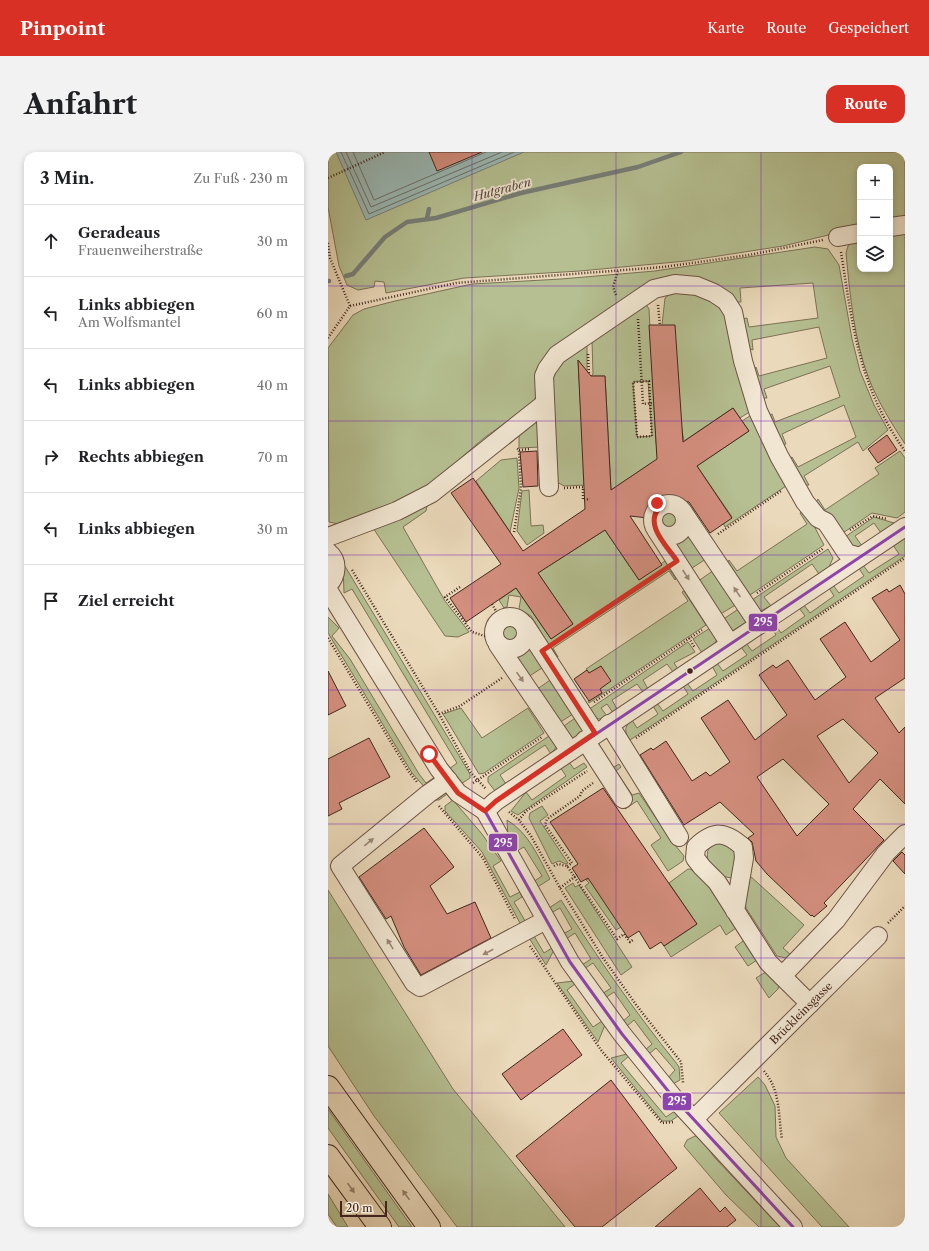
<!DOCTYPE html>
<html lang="de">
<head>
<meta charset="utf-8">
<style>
	:root { --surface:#fff; --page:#f2f2f2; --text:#202124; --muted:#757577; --line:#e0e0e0; --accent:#d93025 }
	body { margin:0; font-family:"Libre Caslon Text",serif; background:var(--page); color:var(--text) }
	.controls { position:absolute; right:12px; top:12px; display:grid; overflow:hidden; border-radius:8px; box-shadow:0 2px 6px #0003 }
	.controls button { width:36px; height:36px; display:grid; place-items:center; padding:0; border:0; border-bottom:1px solid var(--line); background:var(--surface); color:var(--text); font:20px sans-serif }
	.scale { position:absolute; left:12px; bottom:10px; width:47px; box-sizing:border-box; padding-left:4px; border:2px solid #43261b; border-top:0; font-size:11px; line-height:14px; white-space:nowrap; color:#43261b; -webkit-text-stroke:3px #f1e6d2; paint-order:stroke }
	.stop { position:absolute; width:12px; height:12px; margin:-9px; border:3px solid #d93025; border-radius:50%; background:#fff }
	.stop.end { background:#d93025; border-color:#fff; box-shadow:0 1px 4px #0008 }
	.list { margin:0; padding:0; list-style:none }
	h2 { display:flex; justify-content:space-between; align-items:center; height:52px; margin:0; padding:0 16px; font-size:17px }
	h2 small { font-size:13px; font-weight:400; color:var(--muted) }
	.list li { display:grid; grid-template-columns:26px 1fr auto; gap:12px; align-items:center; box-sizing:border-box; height:72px; padding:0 16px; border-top:1px solid var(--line) }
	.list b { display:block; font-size:15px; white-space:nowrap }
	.list p { margin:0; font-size:13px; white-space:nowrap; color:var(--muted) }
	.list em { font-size:13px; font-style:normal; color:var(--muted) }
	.icon { flex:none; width:22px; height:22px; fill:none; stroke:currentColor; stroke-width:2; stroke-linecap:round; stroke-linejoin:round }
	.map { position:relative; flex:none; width:577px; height:1075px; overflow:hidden; border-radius:12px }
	header { display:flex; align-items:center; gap:24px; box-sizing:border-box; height:56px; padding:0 20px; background:var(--accent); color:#fff }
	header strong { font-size:19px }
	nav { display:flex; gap:22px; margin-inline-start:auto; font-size:14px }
	.intro { display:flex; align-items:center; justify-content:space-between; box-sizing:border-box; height:96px; padding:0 24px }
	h1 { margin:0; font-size:28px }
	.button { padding:10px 18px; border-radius:12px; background:var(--accent); color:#fff; font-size:14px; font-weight:700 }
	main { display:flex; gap:24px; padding:0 24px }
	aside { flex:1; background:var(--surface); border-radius:12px; box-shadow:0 2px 6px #0003 }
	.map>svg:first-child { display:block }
	.green { fill:#b5bf91; stroke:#7c7256; fill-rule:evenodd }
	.water { fill:#9ab9b6; stroke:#777e78 }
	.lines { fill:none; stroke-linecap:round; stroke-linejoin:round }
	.shore { stroke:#6e7068; stroke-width:1 }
	.stream { stroke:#777e78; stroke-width:4.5 }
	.building { fill:#d38e7e; stroke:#43261b; fill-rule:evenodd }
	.minor-casing { stroke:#6d5343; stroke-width:20 }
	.highway-casing { stroke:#43261b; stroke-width:24 }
	.path { stroke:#43261b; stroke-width:2.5; stroke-dasharray:1 2; stroke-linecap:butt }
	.minor { stroke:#f1e6d2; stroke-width:18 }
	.highway { stroke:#ead9ba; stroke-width:22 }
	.bus-1-casing { stroke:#f1e6d2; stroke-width:6 }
	.bus-1 { stroke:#8e44ad; stroke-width:3 }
	.oneway { fill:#9a8676 }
	.oneway2 { fill:#96806a }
	.route { stroke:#d93025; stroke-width:5 }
	.grid { fill:none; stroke:#7b2cbf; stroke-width:1; stroke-opacity:0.55 }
	.bus-dot { fill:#43261b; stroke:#f1e6d2; stroke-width:1.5 }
	.labels { text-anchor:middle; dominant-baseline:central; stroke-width:3.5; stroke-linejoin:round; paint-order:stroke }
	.street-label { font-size:11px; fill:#43261b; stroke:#f1e6d2 }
	.water-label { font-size:12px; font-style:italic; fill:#594b42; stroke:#f1e6d2 }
	.line-badge { stroke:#f1e6d2; stroke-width:1.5 }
	.badge-label { font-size:11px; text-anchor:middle; font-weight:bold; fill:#fff }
</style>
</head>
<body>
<header>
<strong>Pinpoint</strong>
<nav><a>Karte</a><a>Route</a><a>Gespeichert</a></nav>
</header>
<div class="intro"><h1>Anfahrt</h1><a class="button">Route</a></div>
<main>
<aside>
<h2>3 Min.<small>Zu Fuß · 230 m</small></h2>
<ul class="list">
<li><svg class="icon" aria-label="ahead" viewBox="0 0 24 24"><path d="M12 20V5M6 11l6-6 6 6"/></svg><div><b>Geradeaus</b><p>Frauenweiherstraße</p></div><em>30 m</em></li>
<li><svg class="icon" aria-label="left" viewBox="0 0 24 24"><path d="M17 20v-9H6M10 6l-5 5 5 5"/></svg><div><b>Links abbiegen</b><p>Am Wolfsmantel</p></div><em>60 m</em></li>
<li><svg class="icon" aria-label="left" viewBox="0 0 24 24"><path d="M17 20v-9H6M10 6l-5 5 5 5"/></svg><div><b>Links abbiegen</b></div><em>40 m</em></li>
<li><svg class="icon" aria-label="right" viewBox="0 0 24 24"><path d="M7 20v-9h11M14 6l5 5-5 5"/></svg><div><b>Rechts abbiegen</b></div><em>70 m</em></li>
<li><svg class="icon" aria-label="left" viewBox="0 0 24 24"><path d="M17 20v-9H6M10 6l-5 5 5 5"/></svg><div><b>Links abbiegen</b></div><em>30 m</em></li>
<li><svg class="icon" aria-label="arrive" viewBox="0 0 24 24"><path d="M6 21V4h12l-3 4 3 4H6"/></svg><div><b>Ziel erreicht</b></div></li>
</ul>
</aside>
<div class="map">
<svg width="577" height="1075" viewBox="0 0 577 1075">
	<rect width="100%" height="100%" fill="#ead9ba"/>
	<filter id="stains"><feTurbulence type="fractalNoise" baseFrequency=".005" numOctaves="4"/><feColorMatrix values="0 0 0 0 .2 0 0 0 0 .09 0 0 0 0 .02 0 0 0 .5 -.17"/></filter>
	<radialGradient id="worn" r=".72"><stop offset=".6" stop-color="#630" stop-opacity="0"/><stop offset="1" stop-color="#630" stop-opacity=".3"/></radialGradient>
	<g class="green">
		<polygon points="0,0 577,0 577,67 562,69 562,15 532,15 532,71 529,76 455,94 358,109 252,119 136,126 58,141 56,130 47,129 46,135 30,138 19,133 11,114 0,55"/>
		<path d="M577 77V292C564 272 550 250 541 227 526 188 522 143 518 101L521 91 532 85V117H562V79Z"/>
		<polygon points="487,95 500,97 511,113 524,187 532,219 546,253 560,278 535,299 530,290 476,324 481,333 478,333 461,307 464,305 470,315 528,285 516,253 454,282 458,292 454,293 441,263 444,262 447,270 512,245 502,214 436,237 439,246 435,246 425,219 428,215 431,224 499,206 491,175 424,188 425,198 420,196 414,167 419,166 421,175 490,166 485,131 412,136 413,150 405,150 351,127 228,197 205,251 156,286 98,336 79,347 11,372 1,370 0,196 25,163 36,157 67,149 144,132 233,127 327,119"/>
		<polygon points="343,141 372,141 396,159 423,259 412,266 405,256 356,289 334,173 337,146"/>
		<path d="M317 151 321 157 328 292H331V306L283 338 277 224H263L265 222 264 188ZM320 229 324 284 309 285 305 230Z"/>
		<polygon points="259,191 259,220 250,208 257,333 236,334 229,330 221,235 227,214"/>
		<polygon points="425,262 458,334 397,375 395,371 404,365 369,314 421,279 414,269"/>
		<polygon points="206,270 211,271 213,295 191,296 191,280"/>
		<polygon points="572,299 577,306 577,360 569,366 544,361 512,383 487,353 490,347 497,358 551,322 547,316"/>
		<polygon points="189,306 191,336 182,380 148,329 173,308"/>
		<polygon points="201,338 203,374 215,373 216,381 199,393 189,379 194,339"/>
		<polygon points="97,353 99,354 98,359 75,375 117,449 141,480 130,485 117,484 45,376"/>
		<circle cx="340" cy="369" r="10"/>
		<polygon points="475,359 484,370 496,393 422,443 400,410 401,408 409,419 479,372 472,361"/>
		<polygon points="546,365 566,371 553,381 546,371 527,384 534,394 529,396 514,387"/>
		<polygon points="277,378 311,428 337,409 340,414 221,493 203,464 191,457 193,445 181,443 179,455 176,456 171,448 188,436 223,487 245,472 210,421"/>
		<polygon points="360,378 378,407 361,418 345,390 355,385"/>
		<path d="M577 386V404L302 588C296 580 296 574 304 568L309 576 330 562 325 554 329 551 335 559 360 542 355 534 359 531 365 539 389 523 384 514 389 511 395 519 419 503 413 495 418 491 424 499 448 483 443 475 447 472 453 481 477 464 471 456 476 453 482 461 506 444 501 436 505 433 511 441 536 424 530 415 535 413 541 421 571 402 565 393Z"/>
		<polygon points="500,397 505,406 501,415 491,422 484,412 436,445 443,454 432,459 421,450"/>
		<polygon points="15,411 142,622 142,626 133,632 121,617 129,611 24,437 16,441"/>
		<polygon points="341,417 348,427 347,428 341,419 225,496 230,505 223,495"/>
		<polygon points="386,418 409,452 391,463 369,430"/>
		<polygon points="356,439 378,473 261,551 260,549 274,541 258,517 360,449 354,440"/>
		<polygon points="412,456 420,469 403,480 394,468"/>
		<polygon points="0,465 11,476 4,484 22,507 91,622 98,631 107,625 119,642 111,648 108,648 84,621 0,481"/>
		<circle cx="182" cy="481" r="10"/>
		<polygon points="385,474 389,487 386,493 374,501 365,487"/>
		<polygon points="360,490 367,500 346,511 350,517 345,520 339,512 315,528 320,537 315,540 309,532 284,548 289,557 285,561 279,552 273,556 279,564 272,567 267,566 260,558"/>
		<polygon points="202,492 217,514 200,525 185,503 193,500"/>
		<polygon points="225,526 248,560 231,571 208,538"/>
		<polygon points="133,556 154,586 200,556 216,581 156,621 151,622 115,562"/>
		<polygon points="250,564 259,578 243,589 233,576"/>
		<polygon points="224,582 229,594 223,602 217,593 172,623 178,632 167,639 160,630 160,625"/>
		<polygon points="241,610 246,617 256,611 259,615 190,663 183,659 198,640 204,648 238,624 232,615"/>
		<polygon points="291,612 293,615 288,619 304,643 311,641 342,687 356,704 355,709 340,719 323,693 333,686 309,649 297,657 293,652 281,618"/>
		<polygon points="125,648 154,682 173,709 165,714 182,745 192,740 194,745 186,750 216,801 224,796 226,798 218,813 193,773 154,700 117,659 117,654"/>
		<polygon points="214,654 220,663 212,669 240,711 238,712 231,709 224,712 201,666 202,661"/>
		<path d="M179 668C201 681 211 706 222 727L208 736 205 730 214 724 196 695 187 700 180 685Z"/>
		<path d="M391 690 409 699 407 723 403 726 394 724 380 709C378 698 380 694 391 690Z"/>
		<path d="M360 717C373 716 401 764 408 776L398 783 392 773 343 805 336 794 369 772 341 731Z"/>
		<polygon points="421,723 476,773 455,796 463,803 458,806 449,804 418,756 416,744"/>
		<polygon points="263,725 295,774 288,778 257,734 261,731 258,728"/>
		<polygon points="245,731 247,735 251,733 304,815 293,823 237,736"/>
		<polygon points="0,738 125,937 237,1075 129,1075 46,964 0,894"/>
		<path d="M233 748C269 805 307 860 349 912L351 915 352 928 345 932 340 926 347 918 328 896 320 903 316 899 324 892 306 868 298 875 294 870 302 863 286 840 277 846 274 842 283 836 265 811 256 817 254 813 263 807 247 781 238 787 235 782 244 777 232 756 223 761 221 756Z"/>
		<polygon points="415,789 419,789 429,808 420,814 407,795"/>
		<polygon points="436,821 439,821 451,833 450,837 441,846 428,826"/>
		<polygon points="246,829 247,832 239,838 265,875 274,869 277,873 270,890 229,831"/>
		<polygon points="299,902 301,904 293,911 338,965 347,959 350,964 343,969 334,969 283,906"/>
		<polygon points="430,925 437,933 447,954 448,985 458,1006 521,1075 494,1075 391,961"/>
		<polygon points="0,957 84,1075 71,1075 0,976"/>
		<polygon points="367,984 372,986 387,1006 452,1075 431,1075 398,1043 356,994 359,988"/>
		<polygon points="0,1042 20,1075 9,1075 0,1062"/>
	</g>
	<polygon class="water" points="8,0 196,0 38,68"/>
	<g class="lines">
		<g class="shore">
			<polyline points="13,0 41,62 186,0"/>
			<polyline points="18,0 43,55 174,0"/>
			<polyline points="25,0 46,48 158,0"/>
		</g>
		<g class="stream">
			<polyline points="99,66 101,57"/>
			<polyline points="18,124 25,122 57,85 79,70 108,66 193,41 310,15 353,0"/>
			<polyline points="0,129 1,129"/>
		</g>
	</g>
	<g class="building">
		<polygon points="101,0 154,0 109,19"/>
		<polygon points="321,173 347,173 355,290 405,256 421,279 369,314 404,366 382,381 361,350 343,347 335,348 325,355 320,366 302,364 334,413 311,428 277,378 210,421 245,472 223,487 188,436 138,470 122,446 173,412 123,341 145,326 195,399 257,357 250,208 263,224 277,224 283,338 329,307"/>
		<polygon points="559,283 569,298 550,311 540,297"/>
		<polygon points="209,299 210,334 195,335 192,300"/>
		<path d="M572 433 577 442V526L547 546 571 581 577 575V652L552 627 525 657 556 688 496 751 499 754 486 765 484 763 483 764 439 722 428 709 424 690 420 686 426 682 392 650 356 673 312 603 323 596 325 598 338 589 364 629 378 620 382 624 402 610 373 566 400 548 427 588 459 563 431 523 445 513 448 516 460 508 487 548 518 525 492 487 517 470 543 510 572 488 544 446 559 437 561 440ZM515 567 550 601 521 631 489 584ZM455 607 501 652 469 684 429 625Z"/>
		<polygon points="273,514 283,529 272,537 274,541 261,549 246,527 259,518 261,521"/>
		<polygon points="0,519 18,554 0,563"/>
		<polygon points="41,586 62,625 11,651 14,657 0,664 0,607"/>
		<polygon points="275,636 369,772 336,794 333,790 322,797 311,779 300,786 260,726 253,730 244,716 250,712 222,670"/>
		<polygon points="96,676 126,715 102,734 119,762 147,750 163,786 93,823 76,795 63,764 58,767 31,725"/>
		<polygon points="574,700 577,703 577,722 565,709"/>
		<polygon points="235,877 254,903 193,948 174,922"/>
		<polygon points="283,928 349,1016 274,1075 247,1075 188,1004"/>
		<polygon points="372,1036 392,1060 397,1055 408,1068 399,1075 327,1075"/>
	</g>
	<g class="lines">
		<defs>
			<g id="minor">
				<polyline points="562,75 577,73"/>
				<polyline points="510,85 532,81"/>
				<polyline points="221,335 216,224 219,217 229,203 326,137 347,132 369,134 386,141 398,149 405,160 415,209 430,259 451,304 477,350 490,366 498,370 518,400 521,402 532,405"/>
				<circle cx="341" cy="368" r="16"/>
				<polyline points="355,360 431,473"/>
				<polyline points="329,379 402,492"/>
				<polyline points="0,385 69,359 104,341 216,252"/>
				<path d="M0 400C11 409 9 424 0 433"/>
				<polyline points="0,438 111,617 130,641 157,659 242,810 294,882 345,945 465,1075"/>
				<circle cx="182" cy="481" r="16"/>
				<polyline points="197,473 267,581"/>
				<polyline points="170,493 242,599"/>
				<polyline points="281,572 351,685"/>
				<polyline points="257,588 295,647"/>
				<polyline points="120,628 100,642 12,714 86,831 92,835 218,768"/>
				<polyline points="157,659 168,649 577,375"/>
				<path d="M407 759 416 706 415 695C397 679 386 678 368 695L367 706 374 715 389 730 440 810 482 852"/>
				<polyline points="454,824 508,768 558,701 577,682"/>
				<polyline points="366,967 550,784"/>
			</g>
			<g id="highway">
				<polyline points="0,935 101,1075"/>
				<polyline points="0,1004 52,1075"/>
			</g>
		</defs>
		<use href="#minor" class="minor-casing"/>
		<use href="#highway" class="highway-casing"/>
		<g class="path">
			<polyline points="0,26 57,0"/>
			<polyline points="0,91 2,106 22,154"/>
			<path d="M513 100C525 176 531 235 577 299"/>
			<polyline points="288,143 285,135 290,119"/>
			<polyline points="330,153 332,174"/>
			<polyline points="310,167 315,252 325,251"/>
			<polyline points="0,186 22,154 128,131 335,115 421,103 495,88"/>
			<polyline points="260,202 261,222"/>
			<polygon points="321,229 324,284 309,285 305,230"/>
			<polyline points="191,298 202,297"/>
			<polyline points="236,336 255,335 255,348 262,347"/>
			<polyline points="329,351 332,355"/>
			<polyline points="522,378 545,364 559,367"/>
			<polyline points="186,380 193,336 191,298 188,295"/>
			<polyline points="390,382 453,339"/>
			<polyline points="24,418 111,562 143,621 158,637"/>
			<polyline points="132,435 117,445 144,480 157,484"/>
			<polyline points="429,441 496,396"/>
			<polyline points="164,452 173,468"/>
			<polyline points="159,481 161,469 169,461"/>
			<polyline points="0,486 81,620 89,630"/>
			<polyline points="361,486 367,496"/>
			<polyline points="228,490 335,419"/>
			<polyline points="266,550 374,478"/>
			<polyline points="111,562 132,554 174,526"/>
			<polyline points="308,586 577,406"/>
			<polyline points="145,631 214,585"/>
			<polyline points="111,654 155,706 187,767"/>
			<polyline points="181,660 191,668 203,684 232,736 275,806 309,854 353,910 355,931"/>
			<polyline points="191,668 198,659 259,619"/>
			<polyline points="226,714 230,712 239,714 289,787 296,782 302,790 306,787"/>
			<polyline points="239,714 244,711 217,673 219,667 252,644 254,639 265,631"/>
			<polyline points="232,736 249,723"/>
			<polyline points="560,771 577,754"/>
			<polyline points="202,794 273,898 334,971 346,970"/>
			<path d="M436 919C453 939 450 963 454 987"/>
		</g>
		<use href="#minor" class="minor"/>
		<use href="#highway" class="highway"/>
		<defs>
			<polyline id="bus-1" points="465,1075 345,945 294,882 242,810 157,659 168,649 577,375"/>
		</defs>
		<use href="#bus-1" class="bus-1-casing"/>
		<use href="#bus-1" class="bus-1"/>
	</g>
	<defs><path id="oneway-solid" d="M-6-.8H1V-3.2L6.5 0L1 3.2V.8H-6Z"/></defs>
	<g class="oneway">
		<use href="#oneway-solid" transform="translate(358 423) rotate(57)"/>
		<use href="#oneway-solid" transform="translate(409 440) rotate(-124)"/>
		<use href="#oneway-solid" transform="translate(192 525) rotate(55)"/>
		<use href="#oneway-solid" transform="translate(41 690) rotate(-39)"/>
		<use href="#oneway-solid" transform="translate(62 792) rotate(-122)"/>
		<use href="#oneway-solid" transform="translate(160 800) rotate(152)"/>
	</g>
	<g class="oneway2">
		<use href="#oneway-solid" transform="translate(23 1036) rotate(54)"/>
		<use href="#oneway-solid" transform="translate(78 1043) rotate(-126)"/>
	</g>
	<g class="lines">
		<path class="route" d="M101 602 130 641 157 659 168 649 267 581 214 499 349 409C339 394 315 372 332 355L329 351"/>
	</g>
	<path class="grid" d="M144 0V1075M288 0V1075M433 0V1075M0 134H577M0 269H577M0 403H577M0 538H577M0 672H577M0 806H577M0 941H577"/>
	<circle class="bus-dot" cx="362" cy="519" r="3.5"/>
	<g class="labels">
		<g class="street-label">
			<text transform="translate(473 861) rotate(-45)">Brückleinsgasse</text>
		</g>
		<g class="water-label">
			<text transform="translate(174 37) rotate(-15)">Hutgraben</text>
		</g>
	</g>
	<g class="line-badge">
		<rect x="420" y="461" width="30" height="19" rx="4" fill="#8e44ad"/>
		<rect x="160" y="681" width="30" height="19" rx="4" fill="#8e44ad"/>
		<rect x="334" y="940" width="30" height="19" rx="4" fill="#8e44ad"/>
	</g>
	<g class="badge-label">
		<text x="435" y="474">295</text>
		<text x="175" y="695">295</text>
		<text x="349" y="953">295</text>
	</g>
	<rect width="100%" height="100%" filter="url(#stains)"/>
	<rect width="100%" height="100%" fill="url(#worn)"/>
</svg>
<div class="controls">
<button>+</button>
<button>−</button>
<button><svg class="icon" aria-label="layers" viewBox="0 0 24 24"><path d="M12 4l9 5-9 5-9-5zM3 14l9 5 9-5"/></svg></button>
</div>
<div class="scale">20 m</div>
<div class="stop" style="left:101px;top:602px"></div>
<div class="stop end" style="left:329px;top:351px"></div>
</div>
</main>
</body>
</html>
